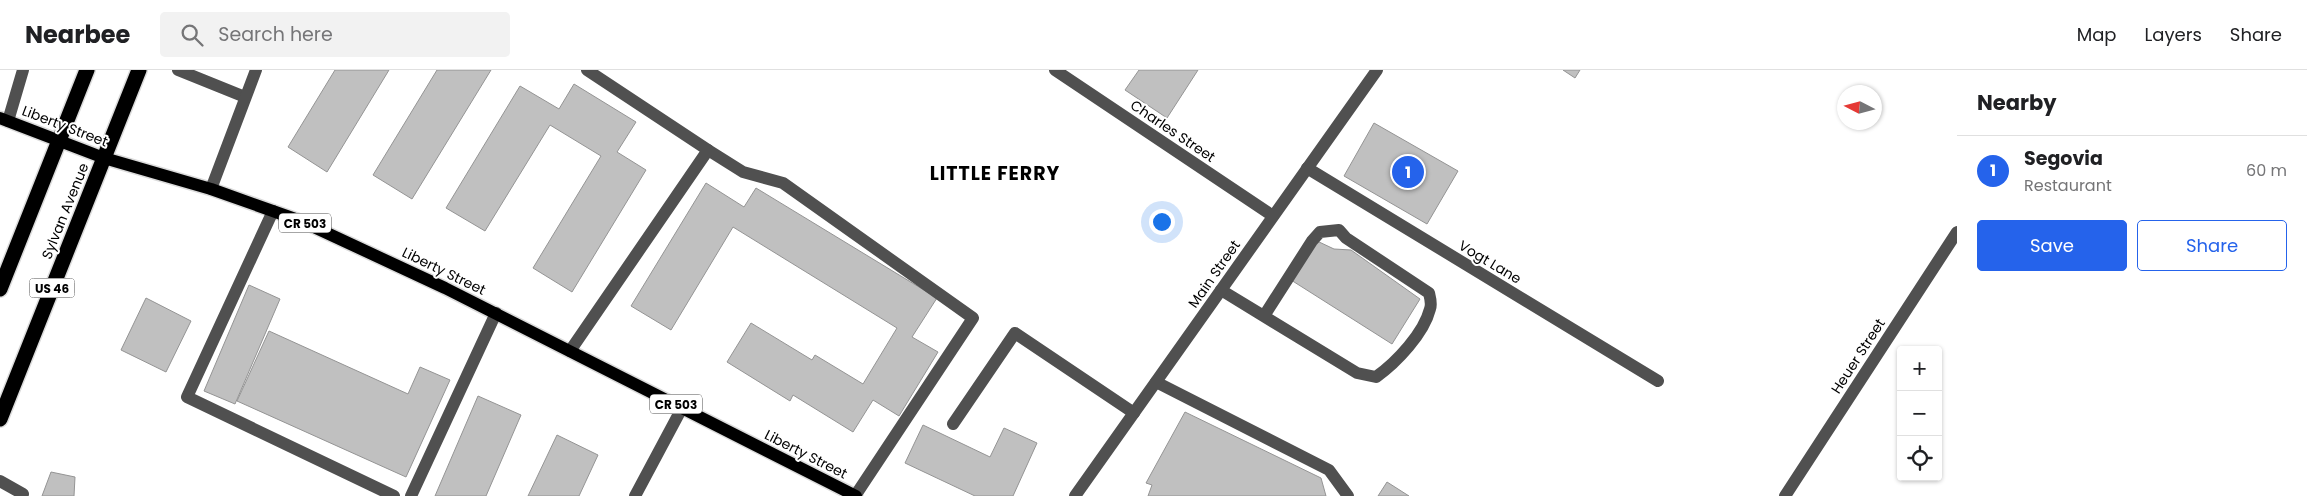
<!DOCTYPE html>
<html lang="en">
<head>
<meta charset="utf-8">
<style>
	:root { --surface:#fff; --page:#f2f2f2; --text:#202124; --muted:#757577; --line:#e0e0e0; --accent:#2563eb }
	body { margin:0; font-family:Poppins,sans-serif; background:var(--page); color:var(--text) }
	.controls { position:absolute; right:15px; bottom:15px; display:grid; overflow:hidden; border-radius:5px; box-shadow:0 1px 4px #0004 }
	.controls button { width:45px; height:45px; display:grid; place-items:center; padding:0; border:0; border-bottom:1px solid var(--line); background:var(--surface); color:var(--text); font:25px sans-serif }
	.compass { position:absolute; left:1837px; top:15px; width:45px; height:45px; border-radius:50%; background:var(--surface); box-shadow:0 1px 4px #0004; rotate:276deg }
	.you { position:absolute; left:1161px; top:151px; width:18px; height:18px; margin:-12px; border:4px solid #fff; border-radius:50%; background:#1a73e8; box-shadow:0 0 0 8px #1a73e833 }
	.badge { display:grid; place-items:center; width:32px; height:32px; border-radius:50%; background:var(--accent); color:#fff; font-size:16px; font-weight:700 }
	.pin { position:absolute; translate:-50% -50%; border:2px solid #fff; box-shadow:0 1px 5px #0006 }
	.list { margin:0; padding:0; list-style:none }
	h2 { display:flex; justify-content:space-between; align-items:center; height:65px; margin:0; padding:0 20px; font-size:21px }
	h2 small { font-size:16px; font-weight:400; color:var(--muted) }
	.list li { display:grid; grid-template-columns:32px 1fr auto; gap:15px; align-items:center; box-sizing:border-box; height:70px; padding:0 20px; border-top:1px solid var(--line) }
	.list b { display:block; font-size:19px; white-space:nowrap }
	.list p { margin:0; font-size:16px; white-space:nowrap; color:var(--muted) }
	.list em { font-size:16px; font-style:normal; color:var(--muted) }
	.actions { display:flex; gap:10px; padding:15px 20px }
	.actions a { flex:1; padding:11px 0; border:1px solid var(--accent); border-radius:5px; text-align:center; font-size:18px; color:var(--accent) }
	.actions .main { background:var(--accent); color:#fff }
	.icon { flex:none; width:28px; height:28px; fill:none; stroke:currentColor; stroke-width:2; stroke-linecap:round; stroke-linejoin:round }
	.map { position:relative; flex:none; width:1957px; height:426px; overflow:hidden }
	header { display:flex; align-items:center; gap:30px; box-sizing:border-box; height:70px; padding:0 25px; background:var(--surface); border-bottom:1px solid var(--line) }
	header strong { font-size:24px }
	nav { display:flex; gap:28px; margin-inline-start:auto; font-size:18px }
	.search { width:350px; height:45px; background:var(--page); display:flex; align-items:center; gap:12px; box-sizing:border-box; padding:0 18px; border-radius:5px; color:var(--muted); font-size:19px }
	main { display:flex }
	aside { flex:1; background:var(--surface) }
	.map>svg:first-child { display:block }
	.building { fill:#c0c0c0; stroke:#949494 }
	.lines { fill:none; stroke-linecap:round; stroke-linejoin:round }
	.major-casing { stroke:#dbdbdb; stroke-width:15 }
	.highway-casing { stroke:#dbdbdb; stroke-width:18 }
	.minor { stroke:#505050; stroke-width:12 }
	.major { stroke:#000; stroke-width:12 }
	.highway { stroke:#000; stroke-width:15 }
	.labels { text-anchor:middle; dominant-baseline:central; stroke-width:4; stroke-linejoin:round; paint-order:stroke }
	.shield { fill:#fff; stroke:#4c4c4c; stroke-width:1 }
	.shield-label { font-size:12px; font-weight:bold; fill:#000 }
	.street-label { font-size:14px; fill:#000; stroke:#fff }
	.district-label { font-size:19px; font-weight:bold; letter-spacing:1px; fill:#000; stroke:#fff }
</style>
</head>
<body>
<header>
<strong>Nearbee</strong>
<div class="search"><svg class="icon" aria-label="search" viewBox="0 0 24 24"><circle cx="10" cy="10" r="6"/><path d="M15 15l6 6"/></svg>Search here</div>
<nav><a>Map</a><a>Layers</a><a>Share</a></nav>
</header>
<main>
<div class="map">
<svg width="1957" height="426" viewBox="0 0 1957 426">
	<rect width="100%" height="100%" fill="#fff"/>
	<g class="building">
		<polygon points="335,0 389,0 327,102 288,77"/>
		<polygon points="437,0 491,0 412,129 373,105"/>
		<polygon points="1139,0 1198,0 1167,48 1125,20"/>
		<polygon points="1563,0 1580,0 1575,8"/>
		<polygon points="574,14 636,52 617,82 646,100 572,222 533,198 601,86 550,55 485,161 446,138 520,16 559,39"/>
		<polygon points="1374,53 1458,101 1427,154 1344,106"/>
		<polygon points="706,113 744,137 756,118 937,228 912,267 938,282 899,346 873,330 853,362 793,325 790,331 727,292 751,253 812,290 815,285 863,314 897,258 733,157 671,260 631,236"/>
		<polygon points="1317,171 1334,179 1351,180 1420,229 1392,274 1291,210"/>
		<polygon points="249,215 280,229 235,334 204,321"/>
		<polygon points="146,228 191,251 166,302 121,280"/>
		<polygon points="269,261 408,324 420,297 450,310 406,407 237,331"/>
		<polygon points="478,326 521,345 486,426 435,426"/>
		<polygon points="1185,342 1321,408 1326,426 1148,426 1152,415 1146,413"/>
		<polygon points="923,355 990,387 1004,358 1037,373 1013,426 975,426 905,393"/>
		<polygon points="557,365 598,385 579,426 528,426"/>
		<polygon points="51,402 75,407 74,426 42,426"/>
		<polygon points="1387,412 1409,426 1378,426"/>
	</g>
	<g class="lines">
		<defs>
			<polyline id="major" points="0,48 104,88 211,119 301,151 445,218 856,426"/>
			<g id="highway">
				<polyline points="0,219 87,0"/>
				<polyline points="0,349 139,0"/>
			</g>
		</defs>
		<use href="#major" class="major-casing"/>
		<use href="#highway" class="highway-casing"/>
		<g class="minor">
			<polyline points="178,0 245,27"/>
			<polyline points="1055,0 1273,146"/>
			<polyline points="8,51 23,0"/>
			<polyline points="708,80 743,102 783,113 973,248 855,426"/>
			<polyline points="1307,98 1658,311"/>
			<polyline points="211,119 256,0"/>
			<polyline points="273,141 187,327 394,426"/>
			<path d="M1221 220 1357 303 1376 307C1397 292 1424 263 1430 239 1432 234 1430 227 1429 223L1346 168 1339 160 1320 162 1312 171 1264 246"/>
			<polyline points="570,281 708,80 587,0"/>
			<polyline points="1156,312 1329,400 1348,426"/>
			<polyline points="953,354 1015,263 1134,343"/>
			<polyline points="0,411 23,424 22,426"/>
			<polyline points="411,426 496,243"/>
			<polyline points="635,426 682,338"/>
			<polyline points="1075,426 1377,0"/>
			<polyline points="1785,426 1957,162"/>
		</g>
		<use href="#major" class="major"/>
		<use href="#highway" class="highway"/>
	</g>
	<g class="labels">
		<g class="shield">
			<rect x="279" y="143.5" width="52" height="19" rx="4"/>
			<rect x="29.5" y="208.5" width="45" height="19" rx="4"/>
			<rect x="650" y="324.5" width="52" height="19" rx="4"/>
		</g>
		<g class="shield-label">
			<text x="305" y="153">CR 503</text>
			<text x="52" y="218">US 46</text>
			<text x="676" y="334">CR 503</text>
		</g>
		<g class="street-label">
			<text transform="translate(65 56) rotate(21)">Liberty Street</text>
			<text transform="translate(1173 61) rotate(34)">Charles Street</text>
			<text transform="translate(65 141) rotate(-68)">Sylvan Avenue</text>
			<text transform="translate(1490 192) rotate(31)">Vogt Lane</text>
			<text transform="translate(444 201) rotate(26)">Liberty Street</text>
			<text transform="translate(1214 204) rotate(-55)">Main Street</text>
			<text transform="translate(1858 286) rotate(-57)">Heuer Street</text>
			<text transform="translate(806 384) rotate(27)">Liberty Street</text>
		</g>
		<g class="district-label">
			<text x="995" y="103">LITTLE FERRY</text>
		</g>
	</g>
</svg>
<div class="controls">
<button>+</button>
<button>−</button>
<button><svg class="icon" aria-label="locate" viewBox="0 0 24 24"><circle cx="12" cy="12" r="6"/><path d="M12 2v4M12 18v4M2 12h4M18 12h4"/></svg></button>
</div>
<svg class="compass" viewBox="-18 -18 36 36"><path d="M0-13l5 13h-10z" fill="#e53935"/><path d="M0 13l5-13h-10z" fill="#757577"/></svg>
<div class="you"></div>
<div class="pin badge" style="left:1408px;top:102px">1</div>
</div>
<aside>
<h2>Nearby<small></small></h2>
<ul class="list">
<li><span class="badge">1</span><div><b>Segovia</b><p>Restaurant</p></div><em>60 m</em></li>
</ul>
<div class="actions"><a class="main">Save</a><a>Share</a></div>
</aside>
</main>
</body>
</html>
